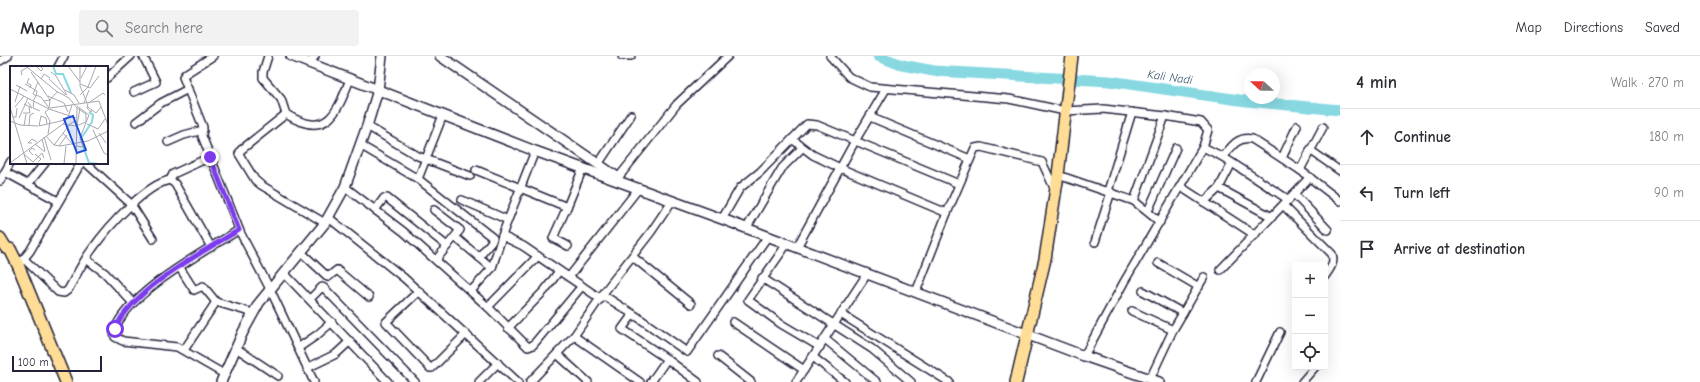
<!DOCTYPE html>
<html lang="en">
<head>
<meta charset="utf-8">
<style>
	:root { --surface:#fff; --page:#f2f2f3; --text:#2b2b33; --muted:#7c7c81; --line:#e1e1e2 }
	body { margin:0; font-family:"Comic Neue",sans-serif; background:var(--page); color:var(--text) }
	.controls { position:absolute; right:12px; bottom:12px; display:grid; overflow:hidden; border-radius:4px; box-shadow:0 4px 16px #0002 }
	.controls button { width:36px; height:36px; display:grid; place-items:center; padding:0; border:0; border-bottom:1px solid var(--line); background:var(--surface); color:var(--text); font:20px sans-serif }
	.compass { position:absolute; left:1244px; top:12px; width:36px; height:36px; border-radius:50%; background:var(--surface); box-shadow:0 4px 16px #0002; rotate:291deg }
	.scale { position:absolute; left:12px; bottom:10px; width:90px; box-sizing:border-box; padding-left:4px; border:2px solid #22223b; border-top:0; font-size:11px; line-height:14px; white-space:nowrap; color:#22223b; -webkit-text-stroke:3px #fff; paint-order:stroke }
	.stop { position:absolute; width:12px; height:12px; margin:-9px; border:3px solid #7c3aed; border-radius:50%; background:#fff }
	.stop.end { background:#7c3aed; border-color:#fff; box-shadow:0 1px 4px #0008 }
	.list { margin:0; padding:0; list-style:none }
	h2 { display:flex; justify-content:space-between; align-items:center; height:52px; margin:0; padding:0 16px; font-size:17px }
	h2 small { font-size:13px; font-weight:400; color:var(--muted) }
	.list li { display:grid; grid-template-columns:26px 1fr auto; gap:12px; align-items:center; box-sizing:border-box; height:56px; padding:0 16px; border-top:1px solid var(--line) }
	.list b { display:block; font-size:15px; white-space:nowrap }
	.list em { font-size:13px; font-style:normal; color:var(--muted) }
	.icon { flex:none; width:22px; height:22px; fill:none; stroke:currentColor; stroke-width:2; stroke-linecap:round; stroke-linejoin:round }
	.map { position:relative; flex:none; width:1340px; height:326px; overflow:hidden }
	header { display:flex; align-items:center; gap:24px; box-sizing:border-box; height:56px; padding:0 20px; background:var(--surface); border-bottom:1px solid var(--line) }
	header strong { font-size:19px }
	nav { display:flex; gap:22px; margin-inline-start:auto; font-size:14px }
	.search { width:280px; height:36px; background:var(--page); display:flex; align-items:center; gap:10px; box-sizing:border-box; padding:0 14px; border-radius:4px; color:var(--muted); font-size:15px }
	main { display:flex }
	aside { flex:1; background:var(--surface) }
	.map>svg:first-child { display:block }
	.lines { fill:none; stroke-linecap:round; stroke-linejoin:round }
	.river { stroke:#87d8e1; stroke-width:11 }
	.minor-casing { stroke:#22223b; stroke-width:10 }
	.tertiary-casing { stroke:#22223b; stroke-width:12 }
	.primary-casing { stroke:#22223b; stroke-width:14 }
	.minor { stroke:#fff; stroke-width:7 }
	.tertiary { stroke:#fff; stroke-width:9 }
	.primary { stroke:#ffdd96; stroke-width:11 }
	.route { stroke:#7c3aed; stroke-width:5 }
	.labels { text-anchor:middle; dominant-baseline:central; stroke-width:3; stroke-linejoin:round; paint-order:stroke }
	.water-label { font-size:12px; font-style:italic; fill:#40596d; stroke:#fff }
	.inset-river { fill:none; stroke:#87d8e1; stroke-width:2 }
	.inset-road { fill:none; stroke:#a7a7b1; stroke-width:1 }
	.view { fill:#1d4ed8; fill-opacity:0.15; stroke:#1d4ed8; stroke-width:2 }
	.inset-edge { fill:none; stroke:#22223b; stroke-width:2 }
</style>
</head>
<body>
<header>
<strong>Map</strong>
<div class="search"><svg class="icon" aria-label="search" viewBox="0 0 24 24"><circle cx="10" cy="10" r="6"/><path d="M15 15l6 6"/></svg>Search here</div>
<nav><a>Map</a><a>Directions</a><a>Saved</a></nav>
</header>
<main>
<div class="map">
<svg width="1340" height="326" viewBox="0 0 1340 326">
	<rect width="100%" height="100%" fill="#fff"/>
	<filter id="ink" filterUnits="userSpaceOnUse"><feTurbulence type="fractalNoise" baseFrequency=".025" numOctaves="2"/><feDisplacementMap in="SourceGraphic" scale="8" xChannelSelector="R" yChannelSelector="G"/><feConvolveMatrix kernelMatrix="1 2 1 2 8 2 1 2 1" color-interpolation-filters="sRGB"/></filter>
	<g filter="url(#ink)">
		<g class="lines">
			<polyline class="river" points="878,0 902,9 934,15 1109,25 1246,45 1340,54"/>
			<defs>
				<g id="minor">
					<polyline points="213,0 185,18 183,21 203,71 202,80 241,178 270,233 314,326"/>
					<polyline points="268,0 263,16 263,22 281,43 286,58"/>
					<polyline points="622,0 631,0"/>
					<polyline points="830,0 849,21 870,31 1009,43 1065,55 1103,53 1165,60 1201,66 1208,74 1203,91 1124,226 1084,300"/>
					<polyline points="0,5 8,0"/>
					<polyline points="310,7 315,0"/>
					<polyline points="58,11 64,0"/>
					<polyline points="107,22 131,0"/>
					<polyline points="134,36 156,26 143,0"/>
					<polyline points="870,61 970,103"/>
					<polyline points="136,66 161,47 188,33"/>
					<polyline points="367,70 418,100 470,120"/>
					<polyline points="792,83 813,99 840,112 947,157"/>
					<polyline points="168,86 184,79 203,74"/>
					<polyline points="360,89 418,123 443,59"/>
					<polyline points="1203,91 1223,101 1289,144"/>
					<polyline points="1310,94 1340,115"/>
					<path d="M1223 101C1231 91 1238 80 1252 83L1300 114 1340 145"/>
					<polyline points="1282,102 1297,70"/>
					<polyline points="86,107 131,148 153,183"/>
					<polyline points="599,107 631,59"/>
					<polyline points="476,114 567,151 583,112"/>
					<polyline points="1300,114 1323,71"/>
					<polyline points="5,116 58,145"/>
					<polyline points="1058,119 1134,145 1160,166"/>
					<polyline points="618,122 677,48 728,0"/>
					<polyline points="418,123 493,182 492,185 479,201"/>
					<polyline points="170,124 173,118 210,101"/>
					<polyline points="0,125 11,105"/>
					<polyline points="28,128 45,107"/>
					<polyline points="345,131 404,176 488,251 528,291 533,289 582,230"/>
					<polyline points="1181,131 1255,179"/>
					<polyline points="1219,132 1272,161"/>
					<polyline points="1108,135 1132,56"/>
					<polyline points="1294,138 1328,174"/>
					<polyline points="462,144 508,164"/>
					<polyline points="1134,145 1165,60"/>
					<polyline points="1204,146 1219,132 1232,107"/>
					<path d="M1284 150 1332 198C1335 207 1330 213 1325 220"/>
					<polyline points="567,151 553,182 568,190"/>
					<polyline points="375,154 384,142 387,142 447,190"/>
					<polyline points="434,154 460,174 436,204"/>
					<polyline points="1148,155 1176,92"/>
					<polyline points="329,162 404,222 518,326"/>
					<polyline points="722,163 740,132 760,116 807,68 817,69 959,128"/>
					<path d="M325 167 261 129 255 124 239 98 241 94 286 58C327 84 337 57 350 23"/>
					<polyline points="746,173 782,112 802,92"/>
					<polyline points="502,180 523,190 601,243"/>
					<polyline points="455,181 492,212"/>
					<polyline points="1095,186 1111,136"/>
					<polyline points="787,188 748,244 781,268 820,291"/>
					<polyline points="797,191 855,85 886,33"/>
					<polyline points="302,197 328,221 337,214 369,241"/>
					<polyline points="633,201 691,248"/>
					<path d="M24 203 58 236 64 237 68 234C76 220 83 205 93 192 108 171 145 129 170 124L175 128 211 191"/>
					<polyline points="86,203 105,217 133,247"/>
					<polyline points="21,206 30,195 81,107"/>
					<polyline points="1158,207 1199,231"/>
					<polyline points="180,212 194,234 203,230 216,246 253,257"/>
					<polyline points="1220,214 1310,121"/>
					<polyline points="284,217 388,326"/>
					<polyline points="569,221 639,132"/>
					<polyline points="762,222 872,293 911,326"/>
					<polyline points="419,235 386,266 430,312 432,312 466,278"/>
					<polyline points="471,235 492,212 504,174 535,95"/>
					<polyline points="1143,235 1183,257"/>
					<polyline points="916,236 947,157 975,92 981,91 1042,106 1055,134"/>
					<polyline points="603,239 639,262 687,296 768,180"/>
					<polyline points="310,243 322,231 324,232 415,326"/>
					<polyline points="488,251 538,200"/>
					<polyline points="1132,255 1173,274"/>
					<polyline points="633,258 622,273 667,303"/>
					<polyline points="841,258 949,326"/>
					<polyline points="733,266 804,314"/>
					<polyline points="508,272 545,234 559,215"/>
					<polyline points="574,280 640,326"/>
					<polyline points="825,283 877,326"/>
					<polyline points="236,292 278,320"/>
					<polyline points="298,292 317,279 332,266"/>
					<polyline points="184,294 216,246"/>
					<polyline points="557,298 588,326"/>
					<polyline points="718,300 751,326"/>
					<polyline points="813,301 845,326"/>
					<polyline points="307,312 336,298 350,285"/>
					<path d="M224 318 177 291 123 285 115 281 114 276C125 238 205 195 239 174"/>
					<polyline points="1150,323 1173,274 1204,221"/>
					<polyline points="479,326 498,307"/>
					<polyline points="530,326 574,280 605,235 651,176 672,145"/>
					<polyline points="651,326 667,303 698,326"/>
					<polyline points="796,326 867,218"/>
					<polyline points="1256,326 1280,276"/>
					<polyline points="1302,326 1315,311"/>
				</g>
				<g id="tertiary">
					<polyline points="291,0 535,95 722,163 1084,300 1159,326"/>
					<polyline points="440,0 617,121"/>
					<polyline points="221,326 243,276 259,247 325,167 345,131 367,70 378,34 382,0"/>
				</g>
				<g id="primary">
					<polyline points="0,182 6,192 10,193 18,209 66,326"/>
					<polyline points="1016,326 1045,203 1058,119 1072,0"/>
				</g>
			</defs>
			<use href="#minor" class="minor-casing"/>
			<use href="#tertiary" class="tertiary-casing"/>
			<use href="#primary" class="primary-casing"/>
			<use href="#minor" class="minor"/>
			<use href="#tertiary" class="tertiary"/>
			<use href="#primary" class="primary"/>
		</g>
	</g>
	<g class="lines" filter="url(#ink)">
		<path class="route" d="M115 273C134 232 201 197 239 174L210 101"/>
	</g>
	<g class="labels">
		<g class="water-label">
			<text transform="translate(1170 21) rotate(8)">Kali Nadi</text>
		</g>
	</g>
	<g transform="translate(10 10)">
		<rect width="98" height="98" fill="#fff"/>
		<path class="inset-river" d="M43 0 46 8H53L61 27M72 71 82 56 83 49 79 46M73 80 79 97 89 98"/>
		<path class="inset-road" d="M26 0 31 5 33 3 30 0M58 0 70 16M70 0V20L77 37M17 1 46 25 59 32 67 42 66 98M21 6 40 34 39 42M41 6 46 10 57 29M12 9 11 5 18 1M19 12 17 17 21 19 20 22M71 12 77 0M31 13 34 8 40 12M39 13 56 29M15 18 27 25 26 30M70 18 80 22 89 10M6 19 17 25M0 23 39 43M55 24 64 29 69 37M26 29 31 31 39 42M70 29 78 21 86 0M38 30 54 37 58 46M23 35 26 30 23 28 28 16M24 35 23 42 30 45M34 35 40 34 47 26M89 35 98 59M5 36 10 20M80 36 93 27 95 29M74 37 79 24M78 37 77 42 81 46 82 44M14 38 22 42 18 36M0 41 17 98M5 41 14 30M78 41 86 47 91 41M40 42 89 35M39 43 66 52M13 47H20L19 41M3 51H6L7 42M9 52 18 32M0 55 10 59 28 60M53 58 66 60 76 56V48L67 42M77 58 88 63 95 53M19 59 20 49 24 47M14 60 16 48M29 60 55 54M29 60 31 50 36 52 37 58M67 60 70 42M83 64 94 87 98 89M53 67 63 79M89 67 96 77M38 68 40 55 35 46 39 43M36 70 44 79 50 80 78 75 98 65M34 71 41 94M32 73 35 85M22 77H18L22 73 27 76M25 78 35 86M44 79 61 57 66 55M49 80 57 69M66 80 73 81 70 72 79 49 67 40M14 88 23 96 32 87 34 92M25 88 31 93 28 96M23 89 19 85 22 82 25 84M0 97 53 58 58 51 62 39M54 98 56 80"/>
		<path class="view" d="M63 50 76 84 67 87 54 53Z"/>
		<rect width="98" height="98" class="inset-edge"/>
	</g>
</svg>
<div class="controls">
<button>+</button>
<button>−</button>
<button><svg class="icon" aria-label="locate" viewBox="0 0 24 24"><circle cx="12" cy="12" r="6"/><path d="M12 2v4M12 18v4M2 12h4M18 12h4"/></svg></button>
</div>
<svg class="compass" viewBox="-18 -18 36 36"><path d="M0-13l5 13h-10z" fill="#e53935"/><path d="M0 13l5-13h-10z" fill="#7c7c81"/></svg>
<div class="scale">100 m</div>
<div class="stop" style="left:115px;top:273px"></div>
<div class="stop end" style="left:210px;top:101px"></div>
</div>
<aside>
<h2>4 min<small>Walk · 270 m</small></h2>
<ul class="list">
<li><svg class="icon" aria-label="ahead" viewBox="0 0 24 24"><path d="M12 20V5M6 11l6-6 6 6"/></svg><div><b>Continue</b></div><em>180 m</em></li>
<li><svg class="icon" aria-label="left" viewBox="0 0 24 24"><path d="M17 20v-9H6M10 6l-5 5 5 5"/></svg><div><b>Turn left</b></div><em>90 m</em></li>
<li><svg class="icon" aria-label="arrive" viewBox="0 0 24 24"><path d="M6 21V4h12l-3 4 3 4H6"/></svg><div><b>Arrive at destination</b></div></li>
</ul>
</aside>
</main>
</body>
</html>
